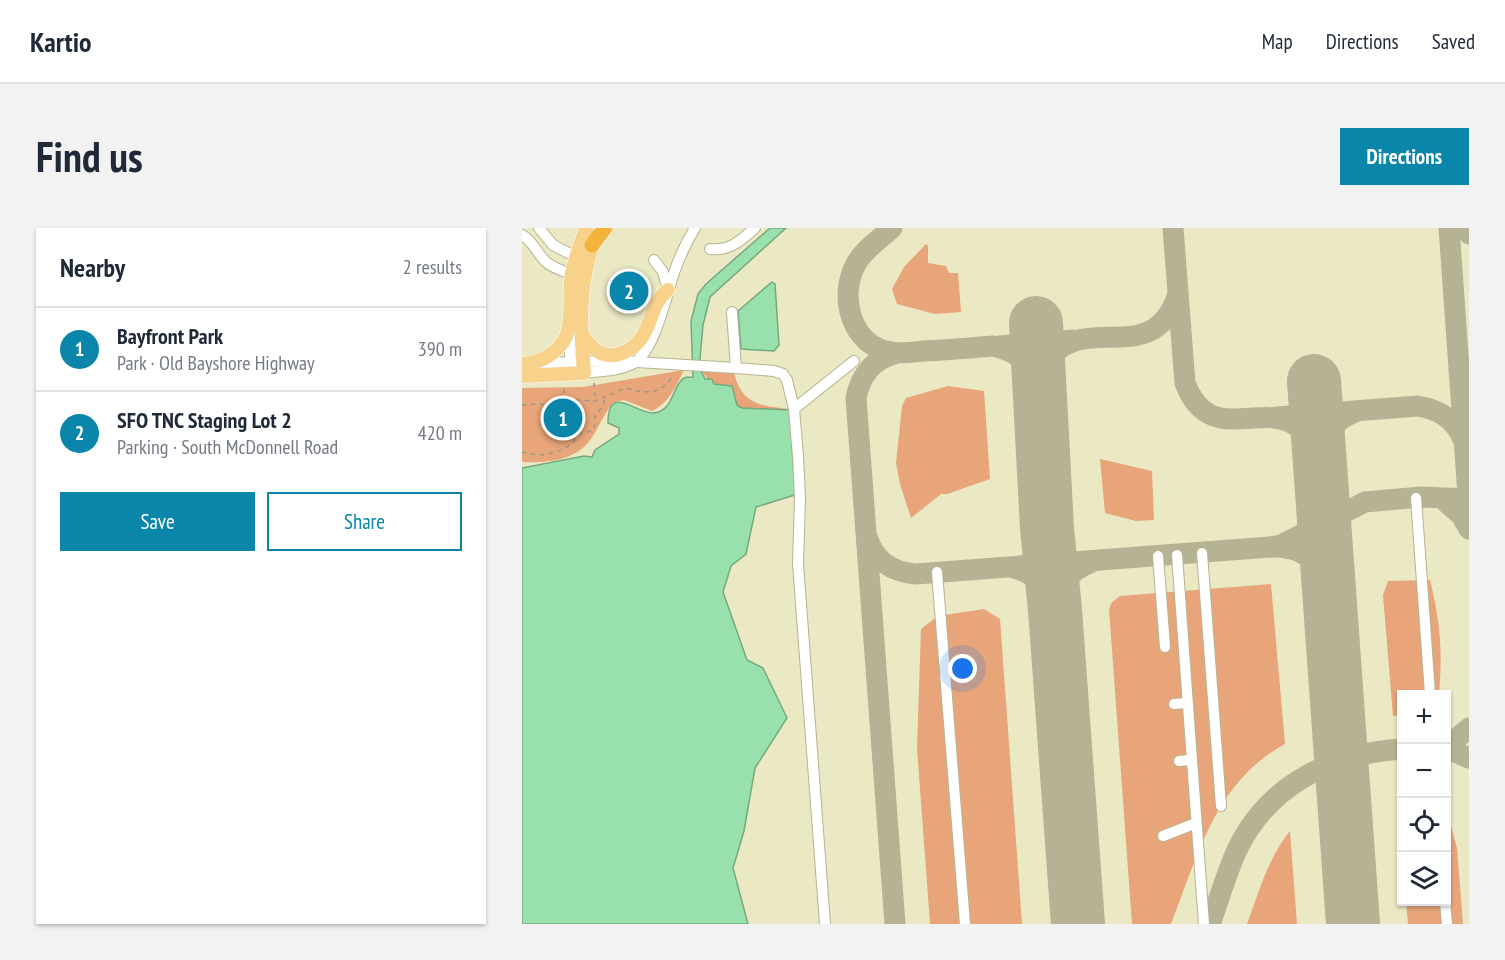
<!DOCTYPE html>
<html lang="en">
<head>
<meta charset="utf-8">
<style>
	:root { --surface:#fff; --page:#f2f2f3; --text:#1f2937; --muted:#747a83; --line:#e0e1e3; --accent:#0986a9 }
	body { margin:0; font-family:"PT Sans Narrow",sans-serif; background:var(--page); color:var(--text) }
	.controls { position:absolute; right:18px; bottom:18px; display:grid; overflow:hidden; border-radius:0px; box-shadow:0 2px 4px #0004 }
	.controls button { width:54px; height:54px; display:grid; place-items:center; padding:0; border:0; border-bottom:2px solid var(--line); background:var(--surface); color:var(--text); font:30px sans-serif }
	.you { position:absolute; left:441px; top:441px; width:21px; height:21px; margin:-15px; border:4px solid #fff; border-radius:50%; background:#1a73e8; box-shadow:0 0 0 9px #1a73e833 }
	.badge { display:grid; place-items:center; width:39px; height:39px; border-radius:50%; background:var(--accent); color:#fff; font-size:20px; font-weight:700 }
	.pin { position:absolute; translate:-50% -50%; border:3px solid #fff; box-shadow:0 2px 6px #0006 }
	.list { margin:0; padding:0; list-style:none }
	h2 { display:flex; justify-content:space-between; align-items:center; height:78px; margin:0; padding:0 24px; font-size:26px }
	h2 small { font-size:20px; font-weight:400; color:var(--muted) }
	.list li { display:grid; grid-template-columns:39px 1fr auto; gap:18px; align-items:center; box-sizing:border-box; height:84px; padding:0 24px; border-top:2px solid var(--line) }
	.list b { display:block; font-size:22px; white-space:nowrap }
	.list p { margin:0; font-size:20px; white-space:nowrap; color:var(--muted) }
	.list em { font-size:20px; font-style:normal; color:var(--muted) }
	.actions { display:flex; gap:12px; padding:18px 24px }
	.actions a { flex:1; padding:14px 0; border:2px solid var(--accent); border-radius:0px; text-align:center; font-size:21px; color:var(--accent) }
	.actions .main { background:var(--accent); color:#fff }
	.icon { flex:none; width:33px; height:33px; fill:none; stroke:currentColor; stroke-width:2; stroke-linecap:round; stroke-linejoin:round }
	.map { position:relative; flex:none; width:947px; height:696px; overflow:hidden; border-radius:0px }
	header { display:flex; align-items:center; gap:36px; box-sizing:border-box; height:84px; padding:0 30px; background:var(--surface); border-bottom:2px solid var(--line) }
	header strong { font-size:28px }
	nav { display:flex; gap:33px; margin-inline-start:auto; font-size:21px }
	.intro { display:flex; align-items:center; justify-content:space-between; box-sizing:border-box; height:144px; padding:0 36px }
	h1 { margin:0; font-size:42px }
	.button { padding:15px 27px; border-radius:0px; background:var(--accent); color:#fff; font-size:21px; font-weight:700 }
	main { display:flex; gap:36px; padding:0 36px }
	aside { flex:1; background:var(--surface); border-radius:0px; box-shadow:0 2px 4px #0004 }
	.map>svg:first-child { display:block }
	.green { fill:#e8a579 }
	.water { fill:#99e1ac; stroke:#76a87f; stroke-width:1.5 }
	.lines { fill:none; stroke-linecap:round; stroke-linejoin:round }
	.taxiway { stroke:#b6b395; stroke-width:21 }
	.runway { stroke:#b6b395; stroke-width:54 }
	.minor-casing { stroke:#b7b492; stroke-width:12 }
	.major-casing { stroke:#fff; stroke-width:15 }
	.highway-casing { stroke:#fff; stroke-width:16 }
	.path { stroke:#9c997e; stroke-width:1.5; stroke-dasharray:4.5 4.5; stroke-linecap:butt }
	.minor { stroke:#fff; stroke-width:10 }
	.major { stroke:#f8d18b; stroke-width:14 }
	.highway { stroke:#f3b33d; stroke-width:15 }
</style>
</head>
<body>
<header>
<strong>Kartio</strong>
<nav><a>Map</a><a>Directions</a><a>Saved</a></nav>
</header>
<div class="intro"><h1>Find us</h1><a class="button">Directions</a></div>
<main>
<aside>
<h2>Nearby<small>2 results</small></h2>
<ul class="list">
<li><span class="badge">1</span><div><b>Bayfront Park</b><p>Park · Old Bayshore Highway</p></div><em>390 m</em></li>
<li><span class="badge">2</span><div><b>SFO TNC Staging Lot 2</b><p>Parking · South McDonnell Road</p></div><em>420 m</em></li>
</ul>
<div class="actions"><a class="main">Save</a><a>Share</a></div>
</aside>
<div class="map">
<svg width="947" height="696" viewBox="0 0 947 696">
	<rect width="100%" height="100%" fill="#ebe8c4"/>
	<g class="green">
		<polygon points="404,16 406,18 406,35 424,38 427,45 436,45 439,84 413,86 375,76 370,61 382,39"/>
		<path d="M162 142C154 158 147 175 130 183L102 172 92 174C82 185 77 199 69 211 54 233 24 235 0 234V160L61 159Z"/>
		<path d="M179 143 212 144C219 177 240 178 268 181L269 208 218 185 190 152 186 151Z"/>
		<polygon points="426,158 462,163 468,251 425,266 419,266 389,290 378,256 374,235 380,178 384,170"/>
		<polygon points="578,231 630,243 632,292 614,293 583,285"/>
		<path d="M908 352C918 393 921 424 917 466H880L879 487 871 488 861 367 866 353Z"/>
		<path d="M749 356 763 516C693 554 676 627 649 696H610L587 381 590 374 598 368Z"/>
		<polygon points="462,381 478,391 500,696 408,696 395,520 399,401 416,388"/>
		<polygon points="925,584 935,620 941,696 886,696 884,674 924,674"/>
		<path d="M768 603 775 696H725C737 664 746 630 768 603Z"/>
	</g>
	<g class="water">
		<path d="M248 0H264L188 69 181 97 178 130 179 143 183 151H190L192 156 210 158 215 177 220 180 268 182 273 267 234 279 224 326 209 338 201 364 225 432 241 440 265 490 233 540 222 603 211 640 226 696H0V240L62 228 70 229 73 222 97 206V200L86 195C86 155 113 185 131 185 152 184 150 157 162 150 163 149 169 149 171 149L169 93 176 66 184 56Z"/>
		<polygon points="250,54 253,56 257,117 252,123 219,121 216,83"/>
	</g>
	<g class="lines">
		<g class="taxiway">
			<path d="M370 0C358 11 342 21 334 36 316 68 329 118 369 124 379 126 391 124 401 123 424 122 447 120 471 118 498 124 505 135 517 159"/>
			<path d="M651 0 663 155C694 236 768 141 797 235"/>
			<polyline points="927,0 947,281"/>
			<polyline points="943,0 947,6"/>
			<polyline points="477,118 551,112"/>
			<path d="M517 159C520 148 522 138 529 129 565 85 632 141 656 66"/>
			<path d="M755 189 896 178C918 182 932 191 941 211"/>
			<path d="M797 235C801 212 808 194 831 185"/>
			<polyline points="925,275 939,287 947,301"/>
			<path d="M345 309C353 333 369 344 394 346L748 319 759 317 843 274 899 269 947 271"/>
			<path d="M749 319C779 318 795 330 804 358"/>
			<path d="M492 340C515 346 525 361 533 382"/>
			<path d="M806 364C808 337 798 306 821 285"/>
			<path d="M533 382C539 360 545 343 568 335"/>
			<polyline points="924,515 934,511 947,500"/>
			<polyline points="924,520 947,530"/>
			<path d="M373 696 334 170C339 146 351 131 375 125"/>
			<path d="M688 696C697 672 704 646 715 622 746 557 810 525 880 521"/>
		</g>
		<g class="runway">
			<polyline points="514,95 525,300 533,382 556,696"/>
			<polyline points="792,153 831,696"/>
		</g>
		<defs>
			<g id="minor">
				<polyline points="17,0 31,17 54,29"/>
				<path d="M0 7C11 13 15 25 23 33 30 40 41 43 50 46"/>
				<path d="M188 21C208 23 218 13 233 0"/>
				<polyline points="132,32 141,44 146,61"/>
				<polyline points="210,84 214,140"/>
				<polyline points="48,103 48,139"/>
				<polyline points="15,135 98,133 214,140 252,143 261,146 265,152 272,181 276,228 278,270 276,336 303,696"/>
				<path d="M62 145C77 143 98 143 112 135 134 121 144 66 153 42 158 28 165 13 173 0"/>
				<polyline points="272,181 332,133"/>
				<polyline points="894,270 908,466"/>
				<polyline points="680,325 699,578"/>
				<polyline points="655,327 682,696"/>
				<polyline points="636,328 643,419"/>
				<polyline points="415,344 443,696"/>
				<polyline points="652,476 665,475"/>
				<polyline points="657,533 670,532"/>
				<polyline points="641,608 674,595"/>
				<polyline points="923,674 925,696"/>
			</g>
			<g id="major">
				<path d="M60 107C65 113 70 120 77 124 95 134 116 119 124 102 131 87 132 73 146 62"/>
				<path d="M0 136C21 135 44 121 47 97 50 81 47 63 50 45 53 30 59 15 64 0"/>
				<path d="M0 148 62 145C58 93 56 59 73 8"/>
			</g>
			<polyline id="highway" points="70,17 83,0"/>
		</defs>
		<use href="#minor" class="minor-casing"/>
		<use href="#major" class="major-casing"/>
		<use href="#highway" class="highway-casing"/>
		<g class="path">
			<polyline points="72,155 73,172"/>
			<path d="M0 177 43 175 52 172 73 173 104 160C123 166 141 167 151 147"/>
			<polyline points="56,206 70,203 73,197 73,187 82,177 82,170"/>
			<path d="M0 224C19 230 35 226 51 215 63 195 49 194 44 179 41 172 42 164 42 158"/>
		</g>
		<use href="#minor" class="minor"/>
		<use href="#major" class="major"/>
		<use href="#highway" class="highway"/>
	</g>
</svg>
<div class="controls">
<button>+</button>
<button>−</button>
<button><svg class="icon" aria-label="locate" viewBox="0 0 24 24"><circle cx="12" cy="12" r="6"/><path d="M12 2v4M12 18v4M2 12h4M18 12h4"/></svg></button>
<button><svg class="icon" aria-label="layers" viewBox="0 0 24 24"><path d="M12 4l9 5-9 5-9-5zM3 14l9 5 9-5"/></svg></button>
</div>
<div class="you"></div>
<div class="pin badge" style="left:41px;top:190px">1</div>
<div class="pin badge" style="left:107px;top:63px">2</div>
</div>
</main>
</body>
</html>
